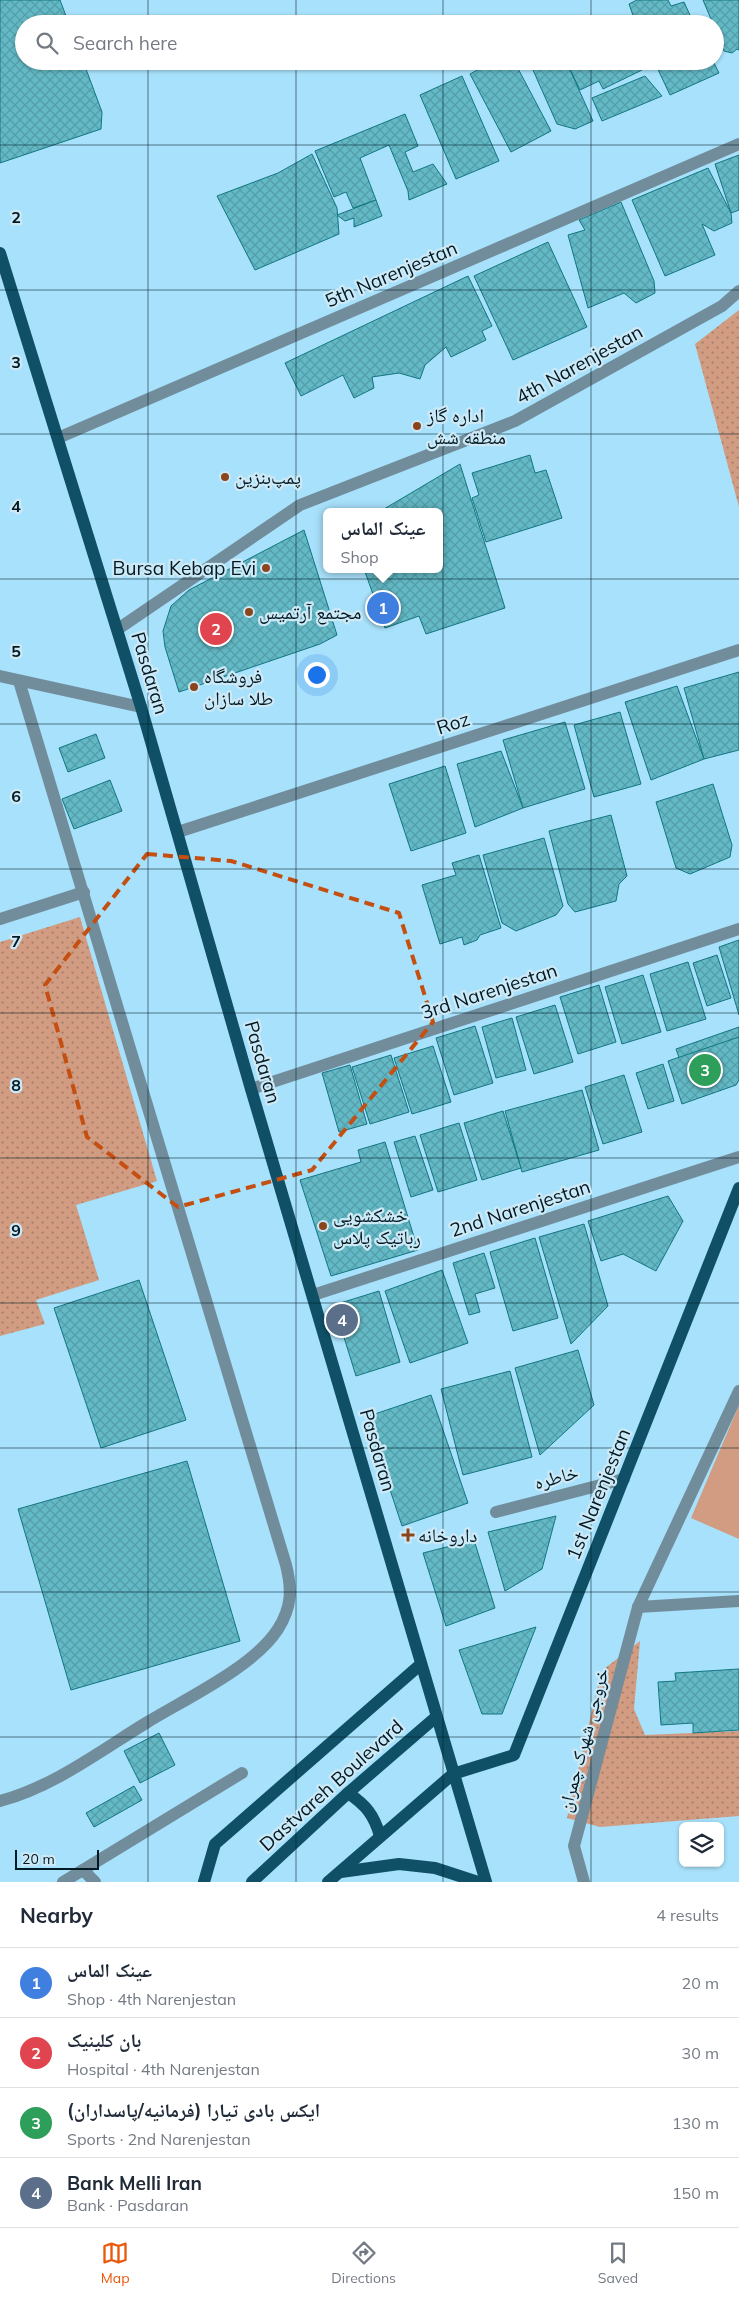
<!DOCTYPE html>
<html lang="en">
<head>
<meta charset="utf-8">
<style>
	:root { --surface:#fff; --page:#f6f6f7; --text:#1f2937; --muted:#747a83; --line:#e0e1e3; --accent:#ea580c }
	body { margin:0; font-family:Mulish,"Noto Naskh Arabic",sans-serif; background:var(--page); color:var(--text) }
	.controls { position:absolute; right:15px; bottom:15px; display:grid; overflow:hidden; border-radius:8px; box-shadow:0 1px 4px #0004 }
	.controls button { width:45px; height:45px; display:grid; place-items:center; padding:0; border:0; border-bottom:1px solid var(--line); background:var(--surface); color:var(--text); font:25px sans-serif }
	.scale { position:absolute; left:15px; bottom:12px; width:84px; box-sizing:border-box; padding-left:5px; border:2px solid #001924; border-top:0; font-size:14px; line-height:18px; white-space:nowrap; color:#001924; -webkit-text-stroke:4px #cee9f6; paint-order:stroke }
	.you { position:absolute; left:316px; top:674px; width:18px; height:18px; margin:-12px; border:4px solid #fff; border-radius:50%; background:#1a73e8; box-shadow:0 0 0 8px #1a73e833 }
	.badge { display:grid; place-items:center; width:32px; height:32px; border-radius:50%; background:var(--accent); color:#fff; font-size:16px; font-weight:700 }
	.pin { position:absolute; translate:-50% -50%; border:2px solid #fff; box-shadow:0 1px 5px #0006 }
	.popup { position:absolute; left:323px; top:508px; width:120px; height:65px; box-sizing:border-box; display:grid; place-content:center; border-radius:8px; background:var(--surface); filter:drop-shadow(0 1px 4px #0005); font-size:16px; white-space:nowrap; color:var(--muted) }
	.popup b { font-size:19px; color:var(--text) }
	.popup::after { content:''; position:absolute; left:50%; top:100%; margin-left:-10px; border:10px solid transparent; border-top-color:var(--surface) }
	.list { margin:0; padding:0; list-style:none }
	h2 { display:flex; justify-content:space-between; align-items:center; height:65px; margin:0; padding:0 20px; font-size:21px }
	h2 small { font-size:16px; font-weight:400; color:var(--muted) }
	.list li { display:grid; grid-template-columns:32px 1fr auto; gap:15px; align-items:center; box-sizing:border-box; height:70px; padding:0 20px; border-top:1px solid var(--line) }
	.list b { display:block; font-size:19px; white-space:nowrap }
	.list p { margin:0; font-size:16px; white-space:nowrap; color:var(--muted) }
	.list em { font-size:16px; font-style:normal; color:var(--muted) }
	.icon { flex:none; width:28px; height:28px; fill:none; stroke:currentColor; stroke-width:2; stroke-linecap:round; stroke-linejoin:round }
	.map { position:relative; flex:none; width:739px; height:1882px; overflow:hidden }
	.search { position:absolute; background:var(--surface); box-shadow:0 1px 4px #0004; left:15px; right:15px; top:15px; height:55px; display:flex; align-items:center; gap:12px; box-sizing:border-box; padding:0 18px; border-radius:28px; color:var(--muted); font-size:19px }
	.sheet { height:345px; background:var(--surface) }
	nav { display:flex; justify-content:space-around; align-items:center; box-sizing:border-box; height:70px; border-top:1px solid var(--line); background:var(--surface); font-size:14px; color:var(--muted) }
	nav a { display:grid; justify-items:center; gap:2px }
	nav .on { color:var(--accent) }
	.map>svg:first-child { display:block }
	.green { fill:url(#green-dots) }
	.pitch { fill:#d19c81 }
	.building { fill:url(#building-cross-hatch); stroke:#137682 }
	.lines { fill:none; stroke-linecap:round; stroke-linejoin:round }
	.minor { stroke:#718d9b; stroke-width:12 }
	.major { stroke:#0f5067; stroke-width:12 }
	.marked { fill:none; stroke:#c54f10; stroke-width:4; stroke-dasharray:10 6; stroke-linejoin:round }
	.grid { fill:none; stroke:#001924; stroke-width:1; stroke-opacity:0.55 }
	.poi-dot { fill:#8a451c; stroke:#cee9f6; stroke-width:2 }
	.labels { text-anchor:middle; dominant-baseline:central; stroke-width:4.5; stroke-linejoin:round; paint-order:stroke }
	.street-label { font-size:19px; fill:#001924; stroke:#cee9f6 }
	.poi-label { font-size:19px; fill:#001924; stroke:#cee9f6; text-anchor:start }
	.grid-label { font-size:16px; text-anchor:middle; font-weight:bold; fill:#001924; stroke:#cee9f6; stroke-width:4.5; stroke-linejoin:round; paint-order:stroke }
</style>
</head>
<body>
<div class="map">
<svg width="739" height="1882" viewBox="0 0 739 1882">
	<defs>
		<pattern id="green-dots" width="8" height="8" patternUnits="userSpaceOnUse" patternTransform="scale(1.25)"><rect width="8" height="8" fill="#d19c81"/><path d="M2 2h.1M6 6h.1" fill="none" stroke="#a77e69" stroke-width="1.8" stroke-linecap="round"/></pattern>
		<pattern id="building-cross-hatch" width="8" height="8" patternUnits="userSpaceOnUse" patternTransform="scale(1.25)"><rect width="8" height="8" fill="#63b9c5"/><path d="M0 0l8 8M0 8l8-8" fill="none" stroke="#549ea9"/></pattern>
	</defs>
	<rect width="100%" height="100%" fill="#a8e1fb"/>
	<g class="green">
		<polygon points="739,310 739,507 695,344"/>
		<polygon points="80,917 157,1181 76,1205 99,1280 36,1300 45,1324 0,1336 0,942"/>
		<polygon points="640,1641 634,1709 645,1735 739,1731 739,1816 600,1827 567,1818 597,1689 604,1669"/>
	</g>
	<polygon class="pitch" points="739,1405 739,1539 691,1518"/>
	<g class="building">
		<polygon points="0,0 60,0 69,24 24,24 24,61 83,61 102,112 101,129 0,163"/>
		<polygon points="637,0 668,0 671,6 684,2 694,24 636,24 629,4"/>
		<polygon points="703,0 739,0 739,50 737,49 732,53 724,51 715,30 715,24 713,24"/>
		<polygon points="494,61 514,61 551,131 511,152 470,74"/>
		<polygon points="529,61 566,61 593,121 575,129 557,124"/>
		<polygon points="566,61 637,61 642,70 603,89 599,81 580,90"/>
		<polygon points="654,61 713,61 719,73 670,95"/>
		<polygon points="462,76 499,161 456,179 420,95"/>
		<polygon points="645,76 662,96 602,121 592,98"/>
		<polygon points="405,114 418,146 405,152 413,172 433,164 447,184 409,200 408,191 389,145 360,158 376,200 353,208 346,192 334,197 315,151"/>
		<polygon points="312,154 337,208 339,234 255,270 217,196 278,173"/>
		<polygon points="739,155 739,210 731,213 715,164"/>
		<polygon points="708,168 731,213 732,223 714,231 702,224 715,255 665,276 632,200"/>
		<polygon points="376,200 382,216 354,227 354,218 345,221 337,215"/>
		<polygon points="621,202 654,281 655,293 636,303 624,293 588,308 568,235 585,230 579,220"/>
		<polygon points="548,242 587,327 513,360 474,276"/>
		<polygon points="468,276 492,326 482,331 486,340 451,357 446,347 425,365 420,379 399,373 372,377 374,388 354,398 343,375 301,396 285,363"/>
		<polygon points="530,455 535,473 546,470 562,518 486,542 472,498 479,495 472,473"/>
		<polygon points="460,464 505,608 426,634 419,616 385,628 364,569 439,569 439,512 379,512"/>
		<polygon points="304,530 337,635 320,644 179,692 165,647 163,631 171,606 189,590"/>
		<polygon points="739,672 739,750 704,759 684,688"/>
		<polygon points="677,686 704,759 651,780 625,702"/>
		<polygon points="620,712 641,784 594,797 574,725"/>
		<polygon points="565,722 585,789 523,808 503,740"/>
		<polygon points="96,734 105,758 68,772 59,748"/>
		<polygon points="501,751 523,808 475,827 457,764"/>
		<polygon points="445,766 466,833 411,851 389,784"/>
		<polygon points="110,780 122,811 74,829 62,799"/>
		<polygon points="713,784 732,845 730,857 690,874 676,868 656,802"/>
		<polygon points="611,815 627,876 619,884 616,901 575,912 568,904 549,831"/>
		<polygon points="544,838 563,906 556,915 516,931 502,923 483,855"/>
		<polygon points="479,855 501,928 480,935 477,940 464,945 462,937 440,944 422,885 456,875 452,863"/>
		<polygon points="739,940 739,1015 719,947"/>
		<polygon points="717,955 731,998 707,1006 693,963"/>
		<polygon points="688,962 706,1019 667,1031 650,974"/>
		<polygon points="643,975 661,1032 622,1044 605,987"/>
		<polygon points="599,985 616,1042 578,1054 560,997"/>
		<polygon points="555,1005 573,1062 534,1074 516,1017"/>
		<polygon points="512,1018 526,1070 496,1078 482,1027"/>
		<polygon points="475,1026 493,1083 454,1095 436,1038"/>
		<polygon points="739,1027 739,1074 691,1091 676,1049"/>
		<polygon points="739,1037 739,1080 736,1085 682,1104 668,1061"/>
		<polygon points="433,1046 451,1102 412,1114 394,1058"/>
		<polygon points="391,1055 409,1112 370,1124 352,1067"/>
		<polygon points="663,1064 674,1101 648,1109 636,1073"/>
		<polygon points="350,1065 367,1124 339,1132 322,1073"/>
		<polygon points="624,1075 642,1132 603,1144 585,1087"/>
		<polygon points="582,1090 599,1150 522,1172 505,1111"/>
		<polygon points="503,1111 521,1168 482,1180 464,1123"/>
		<polygon points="459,1123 477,1180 438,1192 420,1135"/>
		<polygon points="415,1136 433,1190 411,1197 394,1142"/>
		<polygon points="385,1142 418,1250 331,1276 300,1180 361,1162 358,1150"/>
		<polygon points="668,1196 683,1221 656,1271 623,1254 601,1261 588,1221"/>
		<polygon points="584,1224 608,1306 571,1344 539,1237"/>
		<polygon points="535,1238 558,1318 513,1331 490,1252"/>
		<polygon points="484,1253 495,1288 475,1294 480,1312 469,1315 453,1263"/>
		<polygon points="442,1270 468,1343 410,1363 385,1291"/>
		<polygon points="139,1280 186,1420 101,1448 54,1308"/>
		<polygon points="379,1291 400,1362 356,1376 334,1305"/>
		<polygon points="578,1350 594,1405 540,1455 515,1368"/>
		<polygon points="510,1371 532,1457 463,1475 441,1389"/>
		<polygon points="431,1395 468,1503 402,1526 366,1417"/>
		<polygon points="187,1461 240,1641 71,1690 18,1509"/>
		<polygon points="556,1516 542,1569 505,1591 488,1532"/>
		<polygon points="474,1540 495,1608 446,1626 423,1553"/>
		<polygon points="536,1627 502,1714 482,1714 459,1650"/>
		<polygon points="739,1669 739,1730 693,1733 693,1723 661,1725 658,1682 676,1681 675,1673"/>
		<polygon points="159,1733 175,1765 140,1783 124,1751"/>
		<polygon points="134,1786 142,1800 94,1827 86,1813"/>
	</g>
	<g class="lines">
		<g class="minor">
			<polyline points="58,438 739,144"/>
			<polyline points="118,629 300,505 515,421 722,306 739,291"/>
			<polyline points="0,676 141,707"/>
			<polyline points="178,832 739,650"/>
			<polyline points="0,919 84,892"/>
			<polyline points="251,1089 739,929"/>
			<polyline points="313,1295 739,1157"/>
			<polyline points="496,1512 624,1479"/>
			<polyline points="638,1607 739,1601"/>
			<path d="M0 1801C53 1787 100 1751 146 1723 185 1699 254 1667 278 1629 292 1607 292 1589 286 1565L19 681"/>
			<polyline points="83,1870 95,1882"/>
			<polyline points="63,1882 242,1773"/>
			<polyline points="584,1882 574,1846 638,1607 739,1391"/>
		</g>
		<g class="major">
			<polyline points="0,253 141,707 251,1089 486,1882"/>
			<path d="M348 1793C366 1805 374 1815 380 1836"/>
			<polyline points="341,1872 399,1864 435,1868 478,1882"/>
			<polyline points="204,1882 215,1844 421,1664"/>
			<polyline points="252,1882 348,1793 436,1717"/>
			<polyline points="328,1882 453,1774 514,1755 739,1188"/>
		</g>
	</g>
	<path class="marked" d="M147 854 231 861 399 913 433 1022 312 1170 178 1207 87 1137 45 985Z"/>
	<path class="grid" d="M148 0V24M296 0V24M443 0V24M591 0V24M148 61V1882M296 61V1882M443 61V1882M591 61V1882M0 145H739M0 290H739M0 434H739M0 579H739M0 724H739M0 869H739M0 1013H739M0 1158H739M0 1303H739M0 1448H739M0 1592H739M0 1737H739"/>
	<g class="poi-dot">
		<circle cx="417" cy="426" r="5"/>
		<circle cx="225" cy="477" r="5"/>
		<circle cx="266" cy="568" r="5"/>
		<circle cx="249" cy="612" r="5"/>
		<circle cx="194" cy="687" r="5"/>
		<circle cx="323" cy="1226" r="5"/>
		<path d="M405.5 1527.5h5v5h5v5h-5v5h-5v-5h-5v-5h5z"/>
	</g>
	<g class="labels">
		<g class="street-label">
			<text transform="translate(391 274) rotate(-23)">5th Narenjestan</text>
			<text transform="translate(579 364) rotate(-29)">4th Narenjestan</text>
			<text transform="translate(150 673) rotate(73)">Pasdaran</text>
			<text transform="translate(453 723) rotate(-18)">Roz</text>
			<text transform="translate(489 991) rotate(-18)">3rd Narenjestan</text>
			<text transform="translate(263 1062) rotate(74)">Pasdaran</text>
			<text transform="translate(520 1208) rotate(-18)">2nd Narenjestan</text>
			<text transform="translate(378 1450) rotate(74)">Pasdaran</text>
			<text transform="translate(556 1477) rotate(-15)">خاطره</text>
			<text transform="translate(598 1494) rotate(-68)">1st Narenjestan</text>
			<text transform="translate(583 1740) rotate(-75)">خروجی شهرک چمران</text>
			<text transform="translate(331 1785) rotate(-42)">Dastvareh Boulevard</text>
		</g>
		<g class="poi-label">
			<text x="427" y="415">اداره گاز<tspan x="427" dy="22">منطقه شش</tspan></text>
			<text x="235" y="477">پمپ‌بنزین</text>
			<text x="256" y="568" text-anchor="end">Bursa Kebap Evi</text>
			<text x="259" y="612">مجتمع آرتمیس</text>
			<text x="204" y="676">فروشگاه<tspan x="204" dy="22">طلا سازان</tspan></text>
			<text x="333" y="1215">خشکشویی<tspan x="333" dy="22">رباتیک پلاس</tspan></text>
			<text x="418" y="1535">داروخانه</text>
		</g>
	</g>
	<g class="grid-label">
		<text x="16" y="223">2</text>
		<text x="16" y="368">3</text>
		<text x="16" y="512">4</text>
		<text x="16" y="657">5</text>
		<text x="16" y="802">6</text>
		<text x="16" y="947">7</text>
		<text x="16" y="1091">8</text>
		<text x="16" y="1236">9</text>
	</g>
</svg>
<div class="controls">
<button><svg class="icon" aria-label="layers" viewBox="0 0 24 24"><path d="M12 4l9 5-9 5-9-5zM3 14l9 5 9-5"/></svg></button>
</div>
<div class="scale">20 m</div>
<div class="you"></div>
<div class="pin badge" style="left:383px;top:608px;background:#3f7fe0">1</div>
<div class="popup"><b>عینک الماس</b>Shop</div>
<div class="pin badge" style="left:216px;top:629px;background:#e0444e">2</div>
<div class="pin badge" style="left:705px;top:1070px;background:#2e9e5b">3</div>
<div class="pin badge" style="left:342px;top:1320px;background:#5c6f8a">4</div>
<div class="search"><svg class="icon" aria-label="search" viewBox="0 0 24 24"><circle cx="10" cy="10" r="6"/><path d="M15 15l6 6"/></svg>Search here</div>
</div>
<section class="sheet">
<h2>Nearby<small>4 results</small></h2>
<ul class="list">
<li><span class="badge" style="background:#3f7fe0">1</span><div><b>عینک الماس</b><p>Shop · 4th Narenjestan</p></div><em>20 m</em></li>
<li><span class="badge" style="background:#e0444e">2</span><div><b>بان کلینیک</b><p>Hospital · 4th Narenjestan</p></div><em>30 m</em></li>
<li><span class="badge" style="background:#2e9e5b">3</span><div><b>ایکس بادی تیارا (فرمانیه/پاسداران)</b><p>Sports · 2nd Narenjestan</p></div><em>130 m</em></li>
<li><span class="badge" style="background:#5c6f8a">4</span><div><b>Bank Melli Iran</b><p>Bank · Pasdaran</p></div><em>150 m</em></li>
</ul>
</section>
<nav>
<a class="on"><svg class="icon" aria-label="map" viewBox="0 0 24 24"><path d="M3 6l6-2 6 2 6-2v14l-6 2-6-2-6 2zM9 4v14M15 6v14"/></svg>Map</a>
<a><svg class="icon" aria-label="directions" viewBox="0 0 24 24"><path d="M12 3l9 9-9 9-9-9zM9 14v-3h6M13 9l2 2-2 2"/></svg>Directions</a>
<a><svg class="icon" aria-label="saved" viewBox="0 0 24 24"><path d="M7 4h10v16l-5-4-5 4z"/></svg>Saved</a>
</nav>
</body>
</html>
